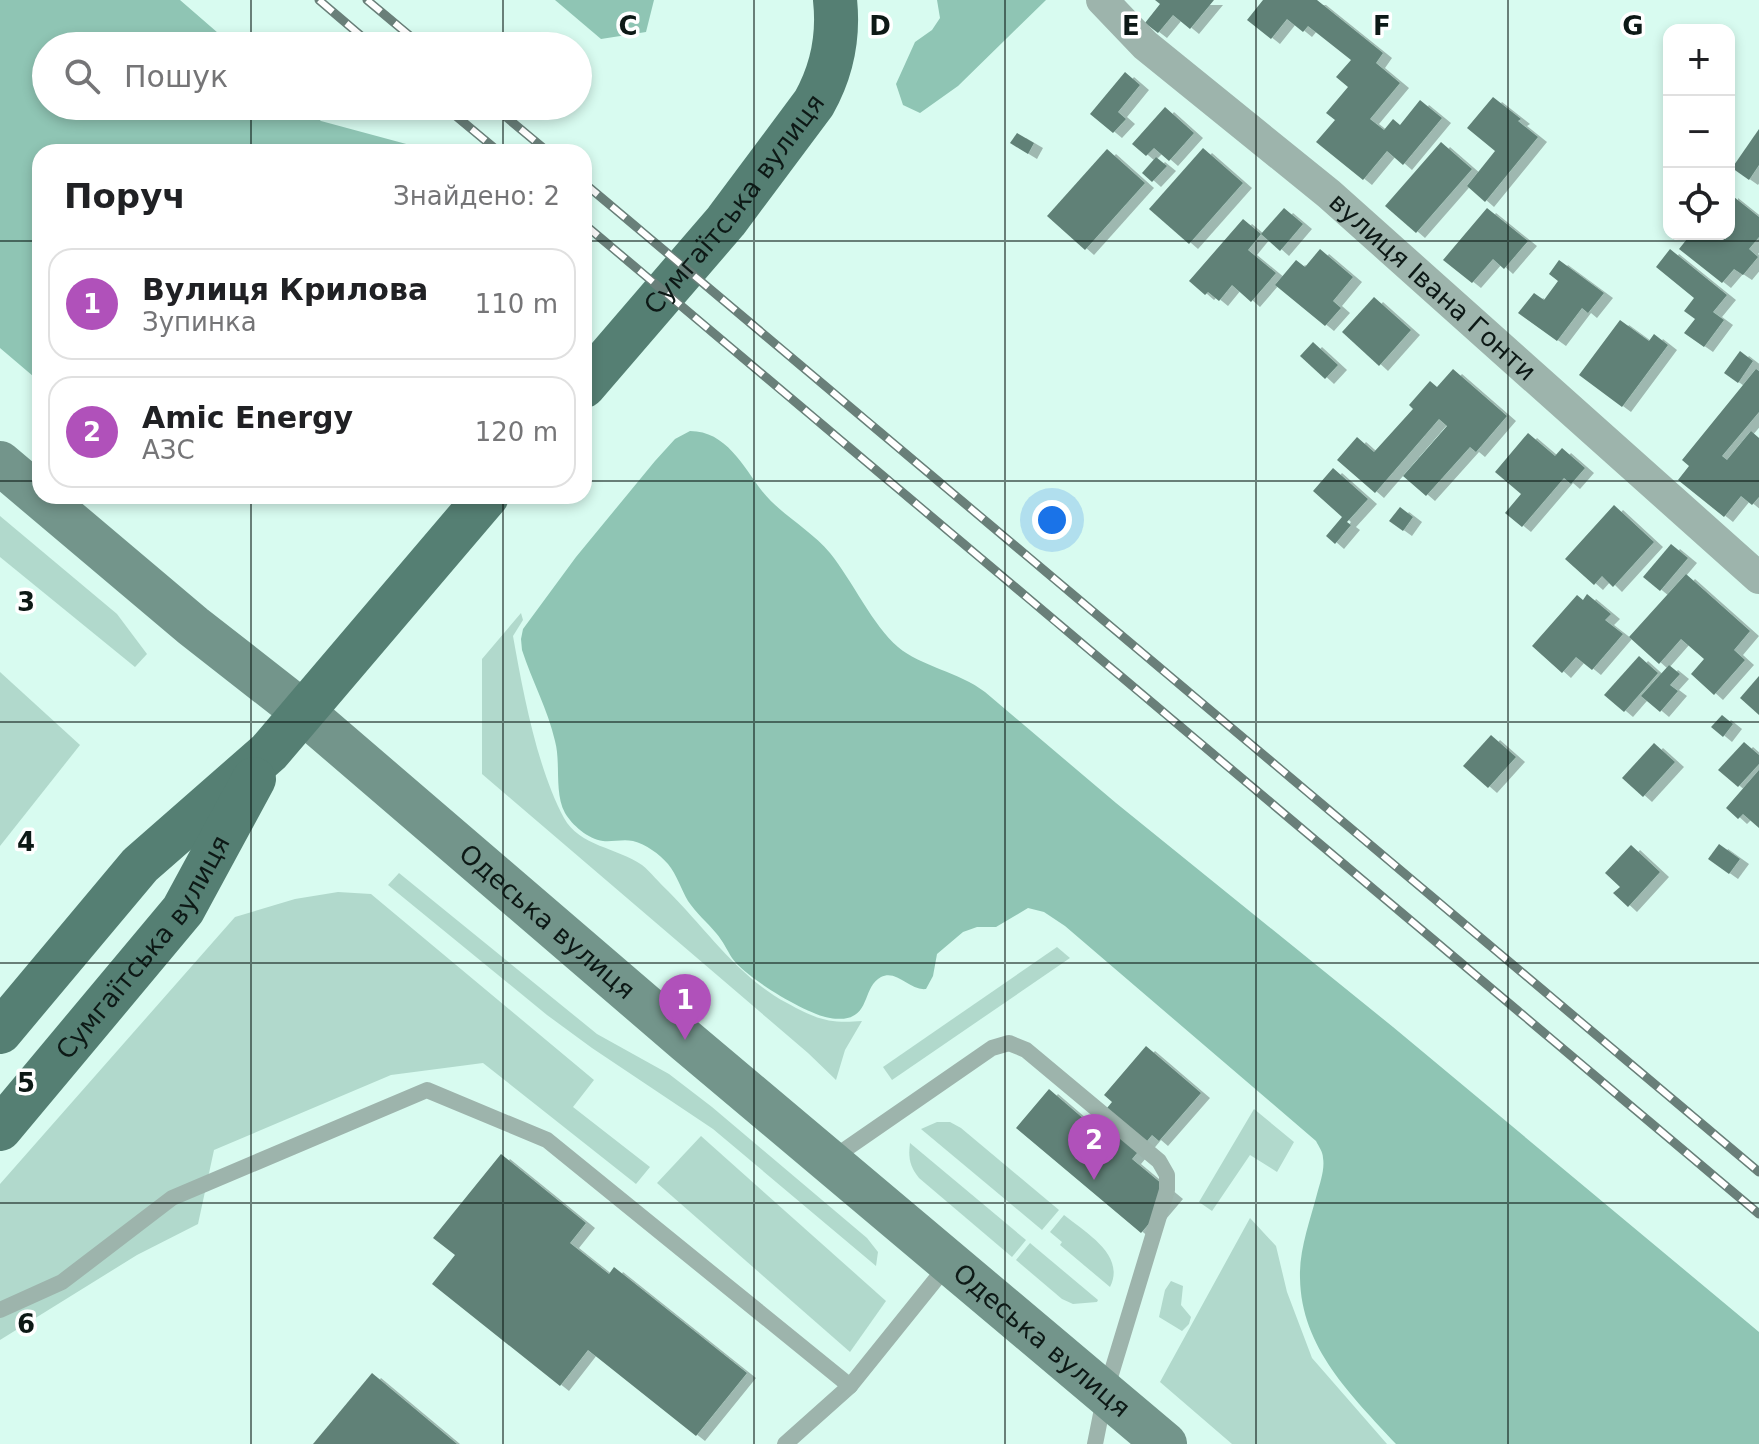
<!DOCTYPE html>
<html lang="uk">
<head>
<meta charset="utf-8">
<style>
	:root { --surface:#fff; --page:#f6f6f6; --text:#202124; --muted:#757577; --line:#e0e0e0; --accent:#b051ba }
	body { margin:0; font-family:"DejaVu Sans",sans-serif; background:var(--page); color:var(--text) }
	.controls { position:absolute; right:24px; top:24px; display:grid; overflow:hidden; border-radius:16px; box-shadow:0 4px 12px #0003 }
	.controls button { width:72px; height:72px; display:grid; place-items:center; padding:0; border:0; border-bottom:2px solid var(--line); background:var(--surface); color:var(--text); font:40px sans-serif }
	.you { position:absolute; left:1052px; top:520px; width:28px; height:28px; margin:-20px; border:6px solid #fff; border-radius:50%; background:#1a73e8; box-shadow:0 0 0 12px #1a73e833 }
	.badge { display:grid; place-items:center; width:52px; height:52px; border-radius:50%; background:var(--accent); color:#fff; font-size:26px; font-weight:700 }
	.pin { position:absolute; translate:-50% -66px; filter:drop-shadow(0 2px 4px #0008) }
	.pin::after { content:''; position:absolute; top:42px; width:28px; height:24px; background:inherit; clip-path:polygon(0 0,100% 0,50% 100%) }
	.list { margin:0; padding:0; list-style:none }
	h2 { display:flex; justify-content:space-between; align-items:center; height:104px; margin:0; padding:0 32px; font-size:34px }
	h2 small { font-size:26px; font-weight:400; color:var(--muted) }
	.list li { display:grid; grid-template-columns:52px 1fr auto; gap:24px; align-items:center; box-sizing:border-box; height:112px; margin:0 16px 16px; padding:0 16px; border:2px solid var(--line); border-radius:24px }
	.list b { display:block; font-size:30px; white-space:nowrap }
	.list p { margin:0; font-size:26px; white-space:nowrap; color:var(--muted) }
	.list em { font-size:26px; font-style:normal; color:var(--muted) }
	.icon { flex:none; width:44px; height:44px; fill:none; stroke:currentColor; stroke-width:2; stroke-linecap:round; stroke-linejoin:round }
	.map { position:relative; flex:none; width:1759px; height:1444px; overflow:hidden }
	.search { position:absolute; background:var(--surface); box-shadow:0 4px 12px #0003; left:32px; top:32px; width:560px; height:88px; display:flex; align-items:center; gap:20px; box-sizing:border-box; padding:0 28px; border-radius:44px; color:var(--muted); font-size:30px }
	.panel { position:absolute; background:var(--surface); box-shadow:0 4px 12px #0003; left:32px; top:144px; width:560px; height:360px; border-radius:24px }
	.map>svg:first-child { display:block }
	.green { fill:#b1d9cc }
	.forest { fill:#8fc5b4 }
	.building { fill:#618177; filter:url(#shadow) }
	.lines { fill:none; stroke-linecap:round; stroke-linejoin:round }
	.service { stroke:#9db4ac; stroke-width:16 }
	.minor { stroke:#9db4ac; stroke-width:32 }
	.secondary { stroke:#73958b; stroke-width:44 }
	.primary { stroke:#557f73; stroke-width:44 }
	.rail-casing { stroke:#697f79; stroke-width:9 }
	.rail { stroke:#fff; stroke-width:6; stroke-dasharray:18; stroke-linecap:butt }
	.grid { fill:none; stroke:#0d1916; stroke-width:2; stroke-opacity:0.55 }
	.labels { text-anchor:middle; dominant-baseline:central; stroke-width:7; stroke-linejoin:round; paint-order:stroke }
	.street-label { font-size:26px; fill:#0d1916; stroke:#fff }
	.grid-label { font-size:26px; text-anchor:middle; font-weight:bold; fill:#0d1916; stroke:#fff; stroke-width:7; stroke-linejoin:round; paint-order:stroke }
</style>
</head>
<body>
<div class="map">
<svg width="1759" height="1444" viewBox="0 0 1759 1444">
	<defs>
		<filter id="shadow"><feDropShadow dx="9" dy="5" stdDeviation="0" flood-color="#0004"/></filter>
	</defs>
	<rect width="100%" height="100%" fill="#d8fbf0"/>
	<g class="green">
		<polygon points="0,516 117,614 147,654 135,667 0,557"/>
		<path d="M521 613 523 620 513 636C523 692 537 768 564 818 579 846 618 848 642 865 651 872 659 883 668 891 707 930 737 976 787 1003 816 1019 829 1024 862 1021L845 1050 836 1080 808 1053 482 774V659Z"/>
		<polygon points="0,672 80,745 0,846"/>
		<polygon points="399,873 597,1034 669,1074 712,1107 867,1238 878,1252 876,1266 713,1129 592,1048 547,1015 388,885"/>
		<polygon points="338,892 371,894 594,1080 573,1107 650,1167 636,1184 483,1063 391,1075 214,1150 198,1224 137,1255 0,1340 0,1184 235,917 295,899"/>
		<polygon points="1057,947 1070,958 892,1080 883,1067"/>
		<polygon points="1254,1109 1294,1142 1277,1172 1250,1155 1212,1211 1199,1202"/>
		<polygon points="937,1122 950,1122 961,1128 1059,1210 1042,1230 921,1129"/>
		<polygon points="701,1136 886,1301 850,1352 657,1183"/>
		<path d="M910 1143 1026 1240 1012 1257 919 1178C910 1167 908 1158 910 1143Z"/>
		<path d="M1064 1215C1086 1233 1126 1255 1110 1287L1060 1245 1062 1242 1050 1232Z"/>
		<polygon points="1250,1218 1276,1246 1287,1292 1312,1358 1387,1444 1232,1444 1160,1382"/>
		<polygon points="1030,1243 1098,1300 1097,1302 1073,1304 1062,1299 1016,1260"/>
		<polygon points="1171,1281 1183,1286 1181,1305 1191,1317 1189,1324 1182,1331 1159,1317 1165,1290"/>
	</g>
	<g class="forest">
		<polygon points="0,0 180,0 233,46 46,46 46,106 303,106 321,121 410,145 420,152 40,152 40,382 0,348"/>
		<polygon points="555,0 654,0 646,32 601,39"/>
		<polygon points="937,0 1046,0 958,86 920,113 903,105 896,84 915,42 932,30 940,18"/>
		<path d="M690 431C726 431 743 466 762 491 781 515 810 529 830 553 852 580 873 626 898 647 920 666 959 672 985 692L1116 803 1393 1027 1759 1332V1444H1396C1352 1396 1301 1348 1300 1278 1299 1250 1310 1221 1317 1194 1320 1183 1325 1169 1323 1158 1323 1152 1319 1147 1316 1141L1065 926 1044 912 1028 908 996 927H977L963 932 937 954 933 976 926 989C910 991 897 969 881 977 860 988 873 1025 830 1018 806 1014 746 978 732 958 727 950 723 941 716 933 707 922 696 913 688 901 681 889 677 875 668 864 659 854 646 844 633 841 623 839 612 842 603 841 588 839 572 825 565 813 554 793 561 763 555 741 548 710 532 681 522 650L521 639 523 629 576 557 655 461 675 439Z"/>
	</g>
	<g class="building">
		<polygon points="1155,0 1214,0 1190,29 1173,15 1158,33 1145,23 1160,4"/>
		<polygon points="1263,0 1317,0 1383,53 1376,63 1400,83 1370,119 1384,130 1393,119 1400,125 1420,100 1442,118 1403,165 1387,151 1363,180 1316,142 1335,120 1326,113 1348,87 1336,77 1351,60 1308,26 1303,32 1287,19 1271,39 1247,20"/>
		<polygon points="1125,72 1140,85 1118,112 1126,119 1113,133 1090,114"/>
		<polygon points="1493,97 1521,119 1518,121 1538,137 1485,202 1467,186 1495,151 1467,128"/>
		<polygon points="1165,107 1194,133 1169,161 1154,148 1146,156 1132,144"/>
		<polygon points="1759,129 1759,165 1749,180 1732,168"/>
		<polygon points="1017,133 1034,143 1028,154 1010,143"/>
		<polygon points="1441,142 1472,169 1416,233 1385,206"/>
		<polygon points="1203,148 1243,183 1189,244 1149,209"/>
		<polygon points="1107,149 1145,183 1085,250 1047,216"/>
		<polygon points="1156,157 1167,166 1152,182 1142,173"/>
		<polygon points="1729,193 1759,217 1759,237 1749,249 1758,257 1743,275 1734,269 1722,283 1679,249 1691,234 1729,234"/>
		<polygon points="1284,208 1303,224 1280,251 1261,234"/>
		<polygon points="1487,208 1528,241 1504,269 1493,259 1472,283 1443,260"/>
		<polygon points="1243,219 1261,234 1248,250 1276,273 1251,302 1232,285 1219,301 1208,292 1205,295 1189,281"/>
		<polygon points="1320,249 1353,277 1333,301 1341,308 1325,326 1275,285 1296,260 1305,267"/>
		<polygon points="1670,249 1727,295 1713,312 1724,320 1704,347 1684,333 1695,319 1684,311 1694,298 1656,267"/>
		<polygon points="1559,260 1604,293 1588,313 1582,308 1557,341 1518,313 1534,293 1544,300 1558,281 1549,274"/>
		<polygon points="1374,297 1411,330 1379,366 1342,332"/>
		<polygon points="1620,320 1649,341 1654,334 1668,345 1622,407 1579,375"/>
		<polygon points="1313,342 1338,365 1325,379 1300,356"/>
		<polygon points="1740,351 1753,361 1738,383 1724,373"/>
		<polygon points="1453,369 1507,416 1476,452 1470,447 1426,496 1403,476 1447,426 1439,419 1375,493 1337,460 1357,437 1374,452 1413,409 1409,405 1430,381 1437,387"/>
		<polygon points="1756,369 1759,371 1759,412 1722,456 1727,460 1751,431 1759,438 1759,497 1752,505 1741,496 1724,517 1678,480 1689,466 1682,460"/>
		<polygon points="1528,433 1555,456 1562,448 1585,468 1571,484 1564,478 1522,527 1505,513 1521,494 1495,472"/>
		<polygon points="1333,468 1368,499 1347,522 1351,525 1335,544 1326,536 1342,517 1313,491"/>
		<polygon points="1614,505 1654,542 1613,587 1602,576 1594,585 1565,559"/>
		<polygon points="1400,507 1413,517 1403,531 1389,521"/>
		<polygon points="1671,544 1688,558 1660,591 1643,577"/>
		<polygon points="1686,574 1750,631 1734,650 1745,660 1714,695 1691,674 1704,659 1681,639 1659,664 1629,637"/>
		<polygon points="1587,594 1611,614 1605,620 1623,634 1592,670 1576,657 1562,673 1532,646 1577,595 1583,600"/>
		<polygon points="1639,656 1658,673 1624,712 1604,695"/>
		<polygon points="1669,665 1680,674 1670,685 1678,691 1660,712 1641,696"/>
		<polygon points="1759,676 1759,715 1740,698"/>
		<polygon points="1722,715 1733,724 1723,737 1711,727"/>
		<polygon points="1491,735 1516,757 1488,788 1463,766"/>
		<polygon points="1744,742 1759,755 1759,764 1738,787 1718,770"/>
		<polygon points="1654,743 1675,762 1643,797 1622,778"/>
		<polygon points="1759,770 1759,828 1743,814 1738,819 1726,808"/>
		<polygon points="1719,844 1740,859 1729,874 1708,859"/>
		<polygon points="1631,845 1660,872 1628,907 1613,893 1620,887 1605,873"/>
		<polygon points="1146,1046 1201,1093 1159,1141 1152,1135 1132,1159 1174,1194 1141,1233 1016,1128 1049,1089 1092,1126 1112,1102 1104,1095"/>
		<polygon points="501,1154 586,1223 570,1243 609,1274 614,1267 747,1373 696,1436 588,1350 560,1386 432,1284 455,1255 433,1238"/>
		<polygon points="372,1373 457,1444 313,1444"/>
	</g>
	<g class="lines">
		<g class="service">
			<polyline points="830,1160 992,1048 1009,1043 1026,1050 1159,1161 1167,1175 1167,1190 1105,1394 1095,1444"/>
			<polyline points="0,1310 62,1282 172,1198 427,1090 547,1140 850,1386"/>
			<polyline points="785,1444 850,1386 949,1263"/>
		</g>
		<path class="minor" id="s1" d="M1102 0 1145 45 1329 194 1759 578"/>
		<path class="secondary" id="s2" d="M0 463 193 626 303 712 685 1040 1165 1444"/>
		<g class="primary">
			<path id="s3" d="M584 386 726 221 814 103C832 71 839 37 835 0"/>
			<polyline points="0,1032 140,865 269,752 487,496"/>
			<path id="s4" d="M0 1129 183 910 254 779"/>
		</g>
		<defs>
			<g id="rail">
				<polyline points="319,0 373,46"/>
				<polyline points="367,0 422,46"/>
				<polyline points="444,106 499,152"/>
				<polyline points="493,106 548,152"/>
				<polyline points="584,183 1759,1172"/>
				<polyline points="584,224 1759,1214"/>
			</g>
		</defs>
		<use href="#rail" class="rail-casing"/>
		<use href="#rail" class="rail"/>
	</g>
	<path class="grid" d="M251 0V46M503 0V46M754 0V1444M1005 0V1444M1256 0V1444M1508 0V1444M251 106V152M503 106V152M0 241H40M584 241H1759M0 481H40M584 481H1759M251 496V1444M503 496V1444M0 722H1759M0 963H1759M0 1203H1759"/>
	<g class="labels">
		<g class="street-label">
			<text stroke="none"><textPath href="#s3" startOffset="236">Сумгаїтська вулиця</textPath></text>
			<text stroke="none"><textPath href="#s1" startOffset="438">вулиця Івана Гонти</textPath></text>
			<text stroke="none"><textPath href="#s2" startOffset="714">Одеська вулиця</textPath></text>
			<text stroke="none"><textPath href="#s4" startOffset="232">Сумгаїтська вулиця</textPath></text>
			<text stroke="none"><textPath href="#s2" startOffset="1362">Одеська вулиця</textPath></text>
		</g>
	</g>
	<g class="grid-label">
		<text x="628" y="35">C</text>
		<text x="880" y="35">D</text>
		<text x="1131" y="35">E</text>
		<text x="1382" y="35">F</text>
		<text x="1633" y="35">G</text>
		<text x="26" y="611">3</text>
		<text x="26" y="851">4</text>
		<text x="26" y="1092">5</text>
		<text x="26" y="1333">6</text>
	</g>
</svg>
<div class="controls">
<button>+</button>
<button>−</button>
<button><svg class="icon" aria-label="locate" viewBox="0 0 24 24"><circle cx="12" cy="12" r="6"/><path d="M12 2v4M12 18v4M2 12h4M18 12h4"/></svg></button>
</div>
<div class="you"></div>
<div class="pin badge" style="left:685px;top:1040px">1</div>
<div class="pin badge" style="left:1094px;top:1180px">2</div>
<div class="search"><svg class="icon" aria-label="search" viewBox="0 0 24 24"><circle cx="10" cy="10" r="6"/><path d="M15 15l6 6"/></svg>Пошук</div>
<section class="panel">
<h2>Поруч<small>Знайдено: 2</small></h2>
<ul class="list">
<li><span class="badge">1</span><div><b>Вулиця Крилова</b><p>Зупинка</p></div><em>110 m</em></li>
<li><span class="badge">2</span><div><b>Amic Energy</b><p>АЗС</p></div><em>120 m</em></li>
</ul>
</section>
</div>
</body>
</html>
